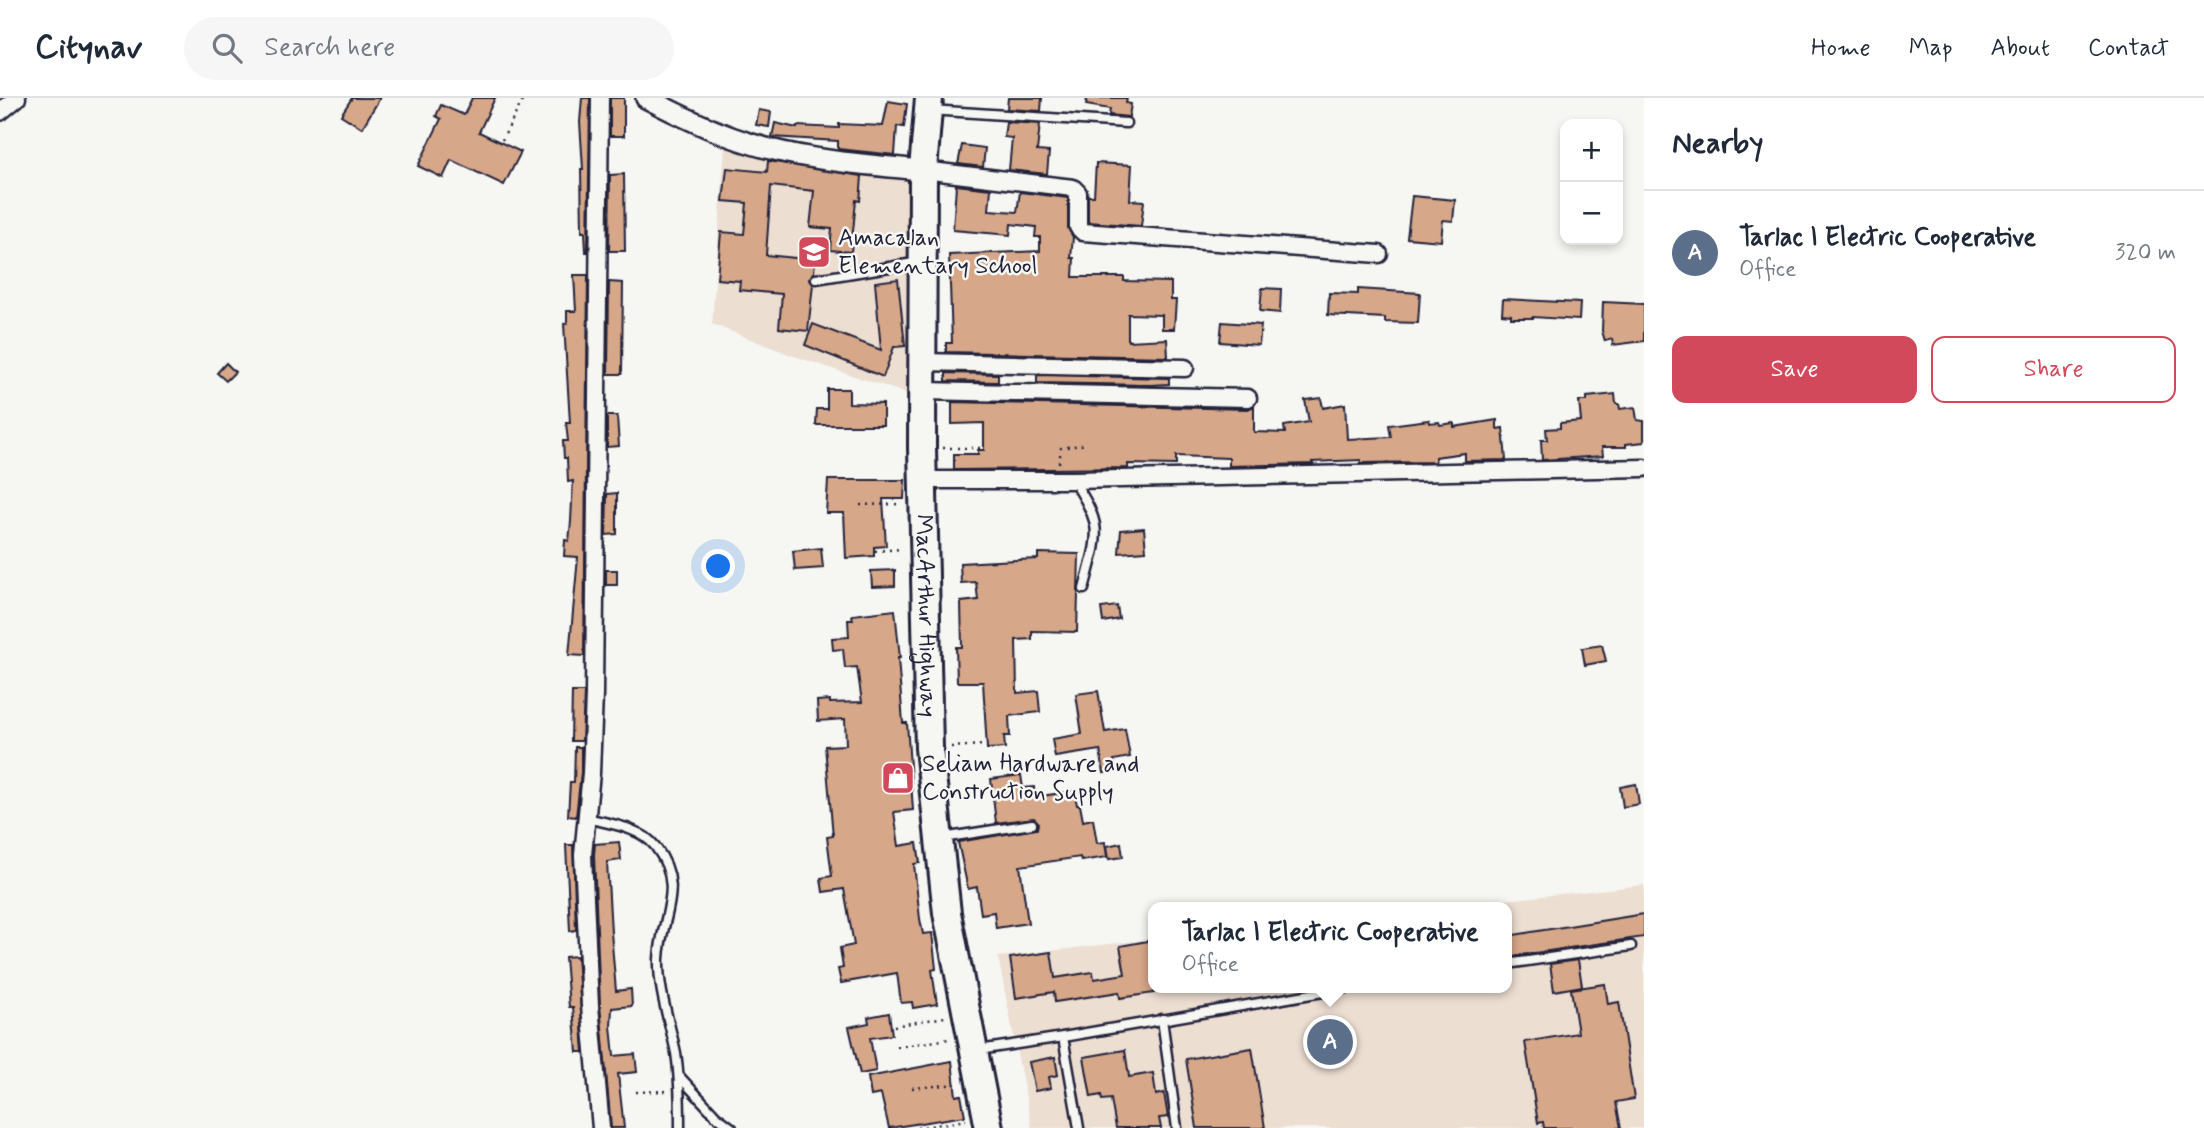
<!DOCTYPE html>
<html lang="en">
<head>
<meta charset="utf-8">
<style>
	:root { --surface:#fff; --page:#f6f6f7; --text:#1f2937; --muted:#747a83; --line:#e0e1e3; --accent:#d1495b }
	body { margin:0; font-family:Mynerve,sans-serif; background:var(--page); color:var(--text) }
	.controls { position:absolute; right:21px; top:21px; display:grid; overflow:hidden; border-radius:14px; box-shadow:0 4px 10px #0003 }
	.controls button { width:63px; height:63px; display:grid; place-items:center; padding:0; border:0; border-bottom:2px solid var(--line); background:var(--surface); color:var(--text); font:35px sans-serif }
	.you { position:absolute; left:719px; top:469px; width:24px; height:24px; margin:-18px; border:5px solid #fff; border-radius:50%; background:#1a73e8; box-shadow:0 0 0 10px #1a73e833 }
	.badge { display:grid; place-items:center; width:46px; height:46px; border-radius:50%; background:var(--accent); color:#fff; font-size:23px; font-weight:700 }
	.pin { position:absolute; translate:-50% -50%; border:4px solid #fff; box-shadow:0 2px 7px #0006 }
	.popup { position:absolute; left:1148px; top:804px; width:364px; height:91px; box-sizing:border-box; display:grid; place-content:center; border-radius:14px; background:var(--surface); filter:drop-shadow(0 2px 5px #0005); font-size:23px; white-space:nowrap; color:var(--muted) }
	.popup b { font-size:26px; color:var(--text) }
	.popup::after { content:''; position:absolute; left:50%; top:100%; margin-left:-14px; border:14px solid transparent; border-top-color:var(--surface) }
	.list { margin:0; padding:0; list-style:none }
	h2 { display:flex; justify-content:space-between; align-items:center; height:91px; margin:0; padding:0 28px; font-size:30px }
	h2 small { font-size:23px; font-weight:400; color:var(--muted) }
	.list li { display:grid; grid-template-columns:46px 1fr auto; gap:21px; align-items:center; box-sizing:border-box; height:126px; padding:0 28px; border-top:2px solid var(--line) }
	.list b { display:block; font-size:26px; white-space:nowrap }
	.list p { margin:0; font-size:23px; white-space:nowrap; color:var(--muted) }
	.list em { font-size:23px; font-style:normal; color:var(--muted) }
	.actions { display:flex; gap:14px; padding:21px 28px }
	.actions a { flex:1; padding:16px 0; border:2px solid var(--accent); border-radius:14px; text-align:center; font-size:24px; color:var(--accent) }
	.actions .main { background:var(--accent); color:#fff }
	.icon { flex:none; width:38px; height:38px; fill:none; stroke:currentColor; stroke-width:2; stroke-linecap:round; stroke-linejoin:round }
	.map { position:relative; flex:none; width:1644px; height:1030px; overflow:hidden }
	header { display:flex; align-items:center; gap:42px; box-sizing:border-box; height:98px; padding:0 35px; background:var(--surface); border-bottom:2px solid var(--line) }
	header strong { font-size:33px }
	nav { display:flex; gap:38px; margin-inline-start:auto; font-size:24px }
	.search { width:490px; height:63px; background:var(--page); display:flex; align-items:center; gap:18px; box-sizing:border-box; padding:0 24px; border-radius:38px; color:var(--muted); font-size:26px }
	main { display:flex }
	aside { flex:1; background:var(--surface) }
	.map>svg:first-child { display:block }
	.built { fill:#edded2 }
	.building { fill:#d7a789; stroke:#22223b; stroke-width:2 }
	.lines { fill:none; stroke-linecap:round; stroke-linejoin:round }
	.service-casing { stroke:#22223b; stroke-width:13 }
	.minor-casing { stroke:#22223b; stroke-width:21 }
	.tertiary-casing { stroke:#22223b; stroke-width:24 }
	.trunk-casing { stroke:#22223b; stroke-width:32 }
	.path { stroke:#22223b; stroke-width:2.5; stroke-dasharray:2 5; stroke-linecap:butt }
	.service { stroke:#f6f6f2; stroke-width:8 }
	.minor { stroke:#f6f6f2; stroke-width:16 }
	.tertiary { stroke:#f6f6f2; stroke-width:19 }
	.trunk { stroke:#f6f6f2; stroke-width:26 }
	.labels { text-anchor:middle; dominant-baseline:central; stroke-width:5; stroke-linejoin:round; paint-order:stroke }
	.poi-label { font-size:24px; fill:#22223b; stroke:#f6f6f2; text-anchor:start }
	.street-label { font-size:24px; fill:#22223b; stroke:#f6f6f2 }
</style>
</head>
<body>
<header>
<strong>Citynav</strong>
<div class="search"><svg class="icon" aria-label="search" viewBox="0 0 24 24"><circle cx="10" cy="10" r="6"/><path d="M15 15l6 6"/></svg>Search here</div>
<nav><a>Home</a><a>Map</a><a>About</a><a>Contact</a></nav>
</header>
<main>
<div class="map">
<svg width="1644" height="1030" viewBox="0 0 1644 1030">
	<rect width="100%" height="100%" fill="#f6f6f2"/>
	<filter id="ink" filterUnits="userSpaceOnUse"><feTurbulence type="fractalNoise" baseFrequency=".0143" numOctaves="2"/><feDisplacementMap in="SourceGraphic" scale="14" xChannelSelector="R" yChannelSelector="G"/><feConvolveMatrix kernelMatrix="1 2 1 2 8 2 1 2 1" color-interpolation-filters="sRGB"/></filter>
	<g filter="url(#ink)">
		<g class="built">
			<polygon points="725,49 911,81 908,296 791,257 712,226"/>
			<polygon points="1644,787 1644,1030 1032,1030 998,859 1153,841 1153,890 1507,890 1507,809 1441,809"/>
		</g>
		<g class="building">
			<polygon points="352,0 380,0 362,30 341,17"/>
			<polygon points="472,0 495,0 479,34 521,54 504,87 451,62 443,80 418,68 441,21 436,18 441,7 464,17"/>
			<polygon points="582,0 590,0 588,154 586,154 585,134 582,134 581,71 583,71 580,24"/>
			<rect x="610" y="0" width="14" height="38"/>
			<polygon points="1008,0 1042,0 1041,13 1007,11"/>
			<polygon points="1087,0 1127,0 1126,5 1131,6 1129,19 1109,17 1110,11 1086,7"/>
			<polygon points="888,3 907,6 904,29 897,28 895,57 838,51 838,43 772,39 775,25 797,30 797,28 839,30 839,26 883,28"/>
			<polygon points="759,12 771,14 769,29 756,27"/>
			<polygon points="1006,24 1040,26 1037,53 1049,54 1047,76 1009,72 1012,40 1004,39"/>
			<polygon points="962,47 985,50 983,69 958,66"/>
			<polygon points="768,63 862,78 860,103 856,102 851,154 830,152 832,131 810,129 814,93 771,88 766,157 815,162 814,175 809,181 813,186 808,233 779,230 782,196 739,192 740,183 717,181 721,134 744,136 747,105 723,103 727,70 767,74"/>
			<polygon points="1096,65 1132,67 1130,102 1144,103 1141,128 1088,124 1088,98 1094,98"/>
			<polygon points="624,76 625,153 609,153 610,77"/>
			<polygon points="956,87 991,91 989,112 1017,114 1020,94 1068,100 1068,130 1073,139 1071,160 1074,160 1073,179 1124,179 1124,183 1171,184 1171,202 1176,202 1174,231 1162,231 1162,217 1128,216 1128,243 1167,241 1168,259 946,254 946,245 952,245 949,157 1040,153 1040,139 1035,139 1036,129 1011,126 1010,137 953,132"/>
			<polygon points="1412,98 1455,102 1453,123 1443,122 1441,143 1407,140"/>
			<polygon points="574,177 588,177 584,558 569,557 578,459 564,458 565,442 569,443 571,423 573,383 568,384 567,360 564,360 563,343 568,343 566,325 570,325 564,226 567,225 567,213 576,213"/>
			<polygon points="898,181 905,248 894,249 883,279 805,247 813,226 881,252 875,184"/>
			<polygon points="609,184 623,185 622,276 608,276"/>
			<polygon points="1262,190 1281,191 1280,215 1260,213"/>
			<polygon points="1358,191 1420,195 1418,225 1385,224 1385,220 1328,217 1329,195 1358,196"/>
			<polygon points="1503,201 1580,205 1579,222 1533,219 1533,220 1511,220 1511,217 1502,216"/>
			<polygon points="1603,204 1644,206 1644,243 1613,247 1612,241 1605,243 1602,233"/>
			<polygon points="1222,224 1261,227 1259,247 1220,244"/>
			<polygon points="226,265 235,274 226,283 217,275"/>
			<polygon points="946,275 998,276 998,284 946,283"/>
			<polygon points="1037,277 1169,280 1169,286 1151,287 1037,285"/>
			<polygon points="827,291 849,291 849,305 883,306 883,327 816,327 817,311 827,311"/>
			<polygon points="1615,296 1616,306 1619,306 1620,311 1635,309 1637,322 1644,323 1644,344 1626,346 1626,349 1602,349 1603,358 1542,362 1541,342 1547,342 1546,331 1560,330 1560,325 1581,323 1579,303 1587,303 1587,299"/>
			<polygon points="1321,300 1323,310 1345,306 1347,341 1391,339 1389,327 1429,322 1429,325 1439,324 1440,327 1454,325 1454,329 1497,322 1497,331 1503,330 1506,362 1465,363 1465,355 1435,359 1435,364 1361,365 1361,362 1312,364 1313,366 1229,368 1229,360 1176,358 1176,367 1128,366 1128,370 954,372 954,356 978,356 978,352 984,352 984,325 952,326 952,304 1248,311 1254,308 1254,334 1285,335 1284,328 1309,324 1305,302"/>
			<polygon points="607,318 617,318 619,348 607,349"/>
			<polygon points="828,382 905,382 904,401 883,401 886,448 874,449 874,458 846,460 844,415 826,415"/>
			<polygon points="617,395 617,436 606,437 607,396"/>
			<polygon points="1144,430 1146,453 1119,455 1121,432"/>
			<polygon points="821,450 823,470 795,472 793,453"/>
			<polygon points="1038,455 1079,456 1077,534 1032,533 1032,541 1016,542 1017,595 1038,593 1040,614 1009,618 1010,638 1004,638 1005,650 987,651 983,584 957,584 956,549 962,549 961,504 978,502 976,484 961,485 960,465 1038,461"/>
			<rect x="606" y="472" width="11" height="15"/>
			<polygon points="895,472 895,488 872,489 871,473"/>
			<polygon points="1117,508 1119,521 1103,524 1101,510"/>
			<polygon points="895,512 900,560 898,560 903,625 907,625 913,712 894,714 899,748 917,745 920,765 914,766 920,821 923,836 932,835 936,871 932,872 937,906 913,910 912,904 901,905 897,875 841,885 838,871 843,870 840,850 854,847 844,791 823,794 821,780 832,778 827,739 833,738 825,648 846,647 845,621 818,623 817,603 830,602 830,605 862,604 857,569 845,570 843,551 833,552 832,540 849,539 848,522 853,522 852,517"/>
			<polygon points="1602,547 1606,563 1585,567 1582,550"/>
			<polygon points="1098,593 1105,634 1125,631 1130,659 1114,662 1116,673 1104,675 1100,652 1055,659 1052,641 1082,636 1076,596"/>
			<polygon points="572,594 584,594 582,643 571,643"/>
			<polygon points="575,649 581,649 581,674 576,719 568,718 570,684 574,684"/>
			<polygon points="1021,677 1023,690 1034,689 1035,699 1074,693 1077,707 1080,707 1083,723 1093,721 1097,745 1105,744 1107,759 1081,763 1080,759 1020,768 1028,825 996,830 994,814 981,816 977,789 968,791 958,744 1037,731 1038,724 1034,720 996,725 991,681"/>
			<polygon points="1636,686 1639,706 1623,709 1620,689"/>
			<polygon points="619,744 621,762 607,764 611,834 616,893 631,891 632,908 612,910 611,928 614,958 635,956 637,974 618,976 624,1030 611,1030 600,907 594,757 595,746"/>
			<polygon points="1121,745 1123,759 1109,761 1107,748"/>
			<polygon points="566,747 573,747 576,832 570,833"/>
			<polygon points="1644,816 1644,839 1507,859 1507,838"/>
			<polygon points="1153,842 1154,895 1120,900 1119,894 1055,904 1054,894 1016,900 1010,860 1051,854 1055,880 1093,874 1094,881 1125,876 1120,848"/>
			<polygon points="577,858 584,954 577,954 573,909 569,909 565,859"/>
			<polygon points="1578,862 1582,888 1554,893 1550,866"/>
			<polygon points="1605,886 1608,906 1619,904 1634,1001 1616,1004 1621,1030 1544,1030 1543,1024 1538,1025 1525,944 1578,935 1571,891"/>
			<polygon points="889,915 892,937 870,940 876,973 860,976 849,929 869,925 868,919"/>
			<polygon points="1252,950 1265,1030 1197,1030 1186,961"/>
			<polygon points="1125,952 1129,979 1153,975 1156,997 1164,995 1168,1019 1159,1020 1161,1030 1116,1030 1111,1001 1102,1002 1101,997 1091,999 1084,959"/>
			<polygon points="1055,959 1058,977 1049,979 1051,990 1035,993 1029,964"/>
			<polygon points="952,963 956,998 961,997 965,1018 889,1030 881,996 871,998 868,979"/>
		</g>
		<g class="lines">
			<defs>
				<g id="service">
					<polyline points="930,12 1126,25"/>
					<polyline points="816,181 920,164"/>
					<path d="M1073 382C1105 430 1098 437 1084 491"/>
					<path d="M587 720C609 726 640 729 655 748 687 790 661 817 659 861 658 892 670 925 676 955 680 981 680 1005 680 1030"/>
					<polyline points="942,740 1032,726"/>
					<polyline points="1507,866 1631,848"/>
					<polyline points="1162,921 1177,1030"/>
					<polyline points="1063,939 1346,890"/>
					<polyline points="979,952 1063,939 1079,1030"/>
					<polyline points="679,978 716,1018 732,1030"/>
				</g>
				<g id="minor">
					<polyline points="600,0 594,597 591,675 583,757 590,908 601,1030"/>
					<polyline points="0,14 17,0"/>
					<polyline points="923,72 1073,90 1078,95 1078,129 1083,134 1379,156"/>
					<polyline points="923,264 1185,270"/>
					<polyline points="923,293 1248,300"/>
					<polyline points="922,382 1073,382 1644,370"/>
				</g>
				<path id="tertiary" d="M646 0C675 15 703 29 734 40 794 62 861 66 923 72"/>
				<g id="trunk">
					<path id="s1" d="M929 0 923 72 922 350 929 650 947 815 989 1030"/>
				</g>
			</defs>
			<use href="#service" class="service-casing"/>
			<use href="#minor" class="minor-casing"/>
			<use href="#tertiary" class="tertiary-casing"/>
			<use href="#trunk" class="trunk-casing"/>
			<g class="path">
				<polyline points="502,42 524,0"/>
				<polyline points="943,350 982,350"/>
				<polyline points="1059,365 1061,350 1087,346"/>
				<polyline points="860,407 902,406"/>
				<polyline points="875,453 902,451"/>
				<polyline points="951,649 983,647"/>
				<polyline points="894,928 945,919"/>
				<polyline points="897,949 949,941"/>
				<polyline points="912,990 958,986"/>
				<polyline points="636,994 667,993"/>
				<polyline points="917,1030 966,1022"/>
			</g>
			<use href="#service" class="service"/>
			<use href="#minor" class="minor"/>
			<use href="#tertiary" class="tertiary"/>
			<use href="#trunk" class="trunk"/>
		</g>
	</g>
	<defs>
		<symbol id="school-square" viewBox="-11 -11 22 22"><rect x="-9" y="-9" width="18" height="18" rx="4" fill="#d1495b" stroke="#f6f6f2"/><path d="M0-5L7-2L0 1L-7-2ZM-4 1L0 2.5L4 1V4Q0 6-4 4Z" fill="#fff"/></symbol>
		<symbol id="shop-square" viewBox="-11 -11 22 22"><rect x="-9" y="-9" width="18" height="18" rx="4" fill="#d1495b" stroke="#f6f6f2"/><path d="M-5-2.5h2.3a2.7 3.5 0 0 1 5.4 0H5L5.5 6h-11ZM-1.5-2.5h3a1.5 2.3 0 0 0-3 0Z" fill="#fff"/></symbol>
	</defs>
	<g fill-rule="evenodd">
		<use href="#school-square" x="795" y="135" width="38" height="38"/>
		<use href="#shop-square" x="879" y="661" width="38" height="38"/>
	</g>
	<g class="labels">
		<g class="poi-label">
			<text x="838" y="140">Amacalan<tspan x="838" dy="28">Elementary School</tspan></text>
			<text x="922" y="666">Seliam Hardware and<tspan x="922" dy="28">Construction Supply</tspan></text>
		</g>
		<g class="street-label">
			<text stroke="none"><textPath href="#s1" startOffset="518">MacArthur Highway</textPath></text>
		</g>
	</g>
</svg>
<div class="controls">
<button>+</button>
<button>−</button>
</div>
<div class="you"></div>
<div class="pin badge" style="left:1330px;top:944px;background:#5c6f8a">A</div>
<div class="popup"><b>Tarlac I Electric Cooperative</b>Office</div>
</div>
<aside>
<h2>Nearby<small></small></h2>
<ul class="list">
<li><span class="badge" style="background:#5c6f8a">A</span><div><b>Tarlac I Electric Cooperative</b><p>Office</p></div><em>320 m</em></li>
</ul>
<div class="actions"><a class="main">Save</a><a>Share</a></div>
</aside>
</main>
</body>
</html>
